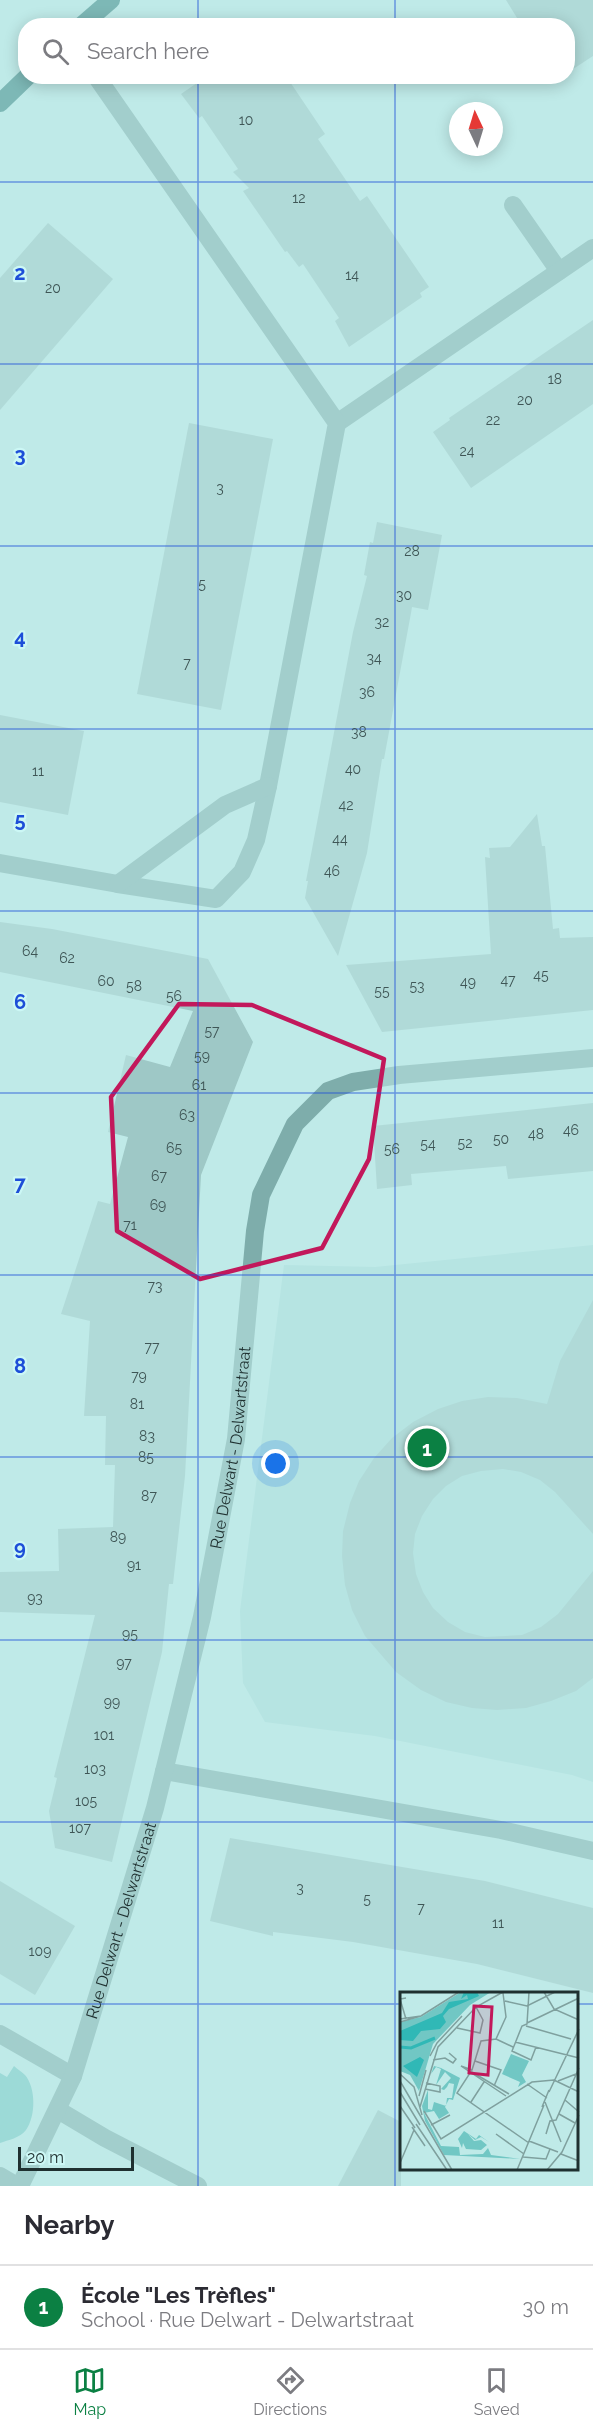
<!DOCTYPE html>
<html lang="en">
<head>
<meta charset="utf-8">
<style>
	:root { --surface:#fff; --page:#f2f2f3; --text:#2b2b33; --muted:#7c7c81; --line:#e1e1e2; --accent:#0b8043 }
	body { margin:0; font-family:Raleway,sans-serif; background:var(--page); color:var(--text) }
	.compass { position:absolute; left:449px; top:102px; width:54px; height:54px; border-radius:50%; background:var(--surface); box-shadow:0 3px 15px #0003; rotate:356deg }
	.scale { position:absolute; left:18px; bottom:15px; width:116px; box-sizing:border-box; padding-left:6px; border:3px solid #1f3030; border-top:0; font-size:16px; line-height:21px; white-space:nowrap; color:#1f3030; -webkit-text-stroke:4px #ccf7f5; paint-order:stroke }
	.you { position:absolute; left:276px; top:1464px; width:21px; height:21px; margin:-15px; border:4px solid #fff; border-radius:50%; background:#1a73e8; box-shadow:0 0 0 9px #1a73e833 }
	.badge { display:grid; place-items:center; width:39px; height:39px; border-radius:50%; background:var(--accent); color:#fff; font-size:20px; font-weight:700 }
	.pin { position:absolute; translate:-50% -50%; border:3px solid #fff; box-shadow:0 2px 6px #0006 }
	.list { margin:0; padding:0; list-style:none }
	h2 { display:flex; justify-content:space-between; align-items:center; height:78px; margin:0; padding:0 24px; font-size:26px }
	h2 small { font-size:20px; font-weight:400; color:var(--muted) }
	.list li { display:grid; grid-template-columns:39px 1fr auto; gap:18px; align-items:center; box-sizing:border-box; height:84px; padding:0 24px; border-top:2px solid var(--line) }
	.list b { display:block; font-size:22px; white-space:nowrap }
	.list p { margin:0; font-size:20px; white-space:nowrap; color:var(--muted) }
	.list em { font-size:20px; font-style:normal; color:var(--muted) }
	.icon { flex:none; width:33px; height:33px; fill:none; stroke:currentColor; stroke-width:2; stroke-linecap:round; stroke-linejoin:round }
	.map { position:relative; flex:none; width:593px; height:2186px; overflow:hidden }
	.search { position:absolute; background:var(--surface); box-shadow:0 3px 15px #0003; left:18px; right:18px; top:18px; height:66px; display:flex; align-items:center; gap:15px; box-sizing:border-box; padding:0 21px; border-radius:24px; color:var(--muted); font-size:22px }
	.sheet { height:162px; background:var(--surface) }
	nav { display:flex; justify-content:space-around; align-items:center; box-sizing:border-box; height:84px; border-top:2px solid var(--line); background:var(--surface); font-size:16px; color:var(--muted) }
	nav a { display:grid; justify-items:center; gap:3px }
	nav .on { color:var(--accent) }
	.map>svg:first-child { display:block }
	.built { fill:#aadedc }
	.green { fill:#71c7c4 }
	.building { fill:#9ec8c6 }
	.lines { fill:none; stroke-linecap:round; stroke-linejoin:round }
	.street { stroke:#7eadab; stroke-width:18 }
	.primary { stroke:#2d7d7b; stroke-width:18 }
	.marked { fill:none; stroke:#c2185b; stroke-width:4.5; stroke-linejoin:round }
	.grid { fill:none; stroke:#1d4ed8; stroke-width:1.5; stroke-opacity:0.55 }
	.labels { text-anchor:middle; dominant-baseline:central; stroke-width:4.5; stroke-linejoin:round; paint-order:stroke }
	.number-label { font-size:14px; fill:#3f5656 }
	.street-label { font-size:16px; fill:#1f3030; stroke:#ccf7f5 }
	.inset-river { fill:none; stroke:#30b8b6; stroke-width:3 }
	.inset-road { fill:none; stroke:#7fa09e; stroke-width:1.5 }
	.view { fill:#c2185b; fill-opacity:0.15; stroke:#c2185b; stroke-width:3 }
	.inset-edge { fill:none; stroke:#1f3030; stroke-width:3 }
	.grid-label { font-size:20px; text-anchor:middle; font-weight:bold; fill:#1d4ed8; stroke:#ccf7f5; stroke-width:4.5; stroke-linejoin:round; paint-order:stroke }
</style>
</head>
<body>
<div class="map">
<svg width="593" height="2186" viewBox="0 0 593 2186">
	<rect width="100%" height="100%" fill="#bfeae8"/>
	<polygon class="built" points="593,1245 593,1782 572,1775 375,1736 265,1722 243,1683 240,1611 284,1265 375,1267"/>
	<path class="green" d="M14 2066C17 2069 22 2072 25 2075 36 2088 36 2116 26 2130 20 2138 8 2140 0 2143V2073L7 2077Z"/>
	<g class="building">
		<polygon points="506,0 593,0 593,56 567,73 567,26 522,26"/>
		<polygon points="207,76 286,76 325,134 318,139 360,201 367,196 429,287 420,293 422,297 349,347 335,321 339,318 303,264 299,267 287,251 285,252 243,191 249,188 233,172 238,169 202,116 199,118 181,94"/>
		<polygon points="48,223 113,279 0,410 0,278"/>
		<polygon points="593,320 593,404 471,488 433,432 450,420 449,418"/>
		<polygon points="189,423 273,439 221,710 137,694"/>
		<polygon points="377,522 442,535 428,610 412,607 411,613 384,759 382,759 367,853 338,956 305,898 308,881 306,881 353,632 367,576 364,575 370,542 373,543"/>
		<polygon points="0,715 84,731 68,815 0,802"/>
		<polygon points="537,814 542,846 545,846 553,929 559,928 560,938 593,937 593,1010 382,1032 346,965 491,954 485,857 490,858 489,848 510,847"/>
		<polygon points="0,922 52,929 208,959 253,1042 201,1175 185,1476 173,1584 169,1584 162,1652 112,1862 55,1848 49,1811 57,1778 54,1777 95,1615 0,1612 0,1572 59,1571 58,1529 113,1527 115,1465 105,1465 106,1416 84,1416 90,1321 61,1314 98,1201 110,1204 128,1137 108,1132 126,1055 170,1067 193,1011 0,972"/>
		<polygon points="593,1103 593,1171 508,1179 506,1166 411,1174 412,1185 377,1189 373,1126"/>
		<polygon points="593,1300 593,1534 555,1492 540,1480 521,1472 503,1469 481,1471 462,1476 446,1486 433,1499 422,1516 415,1534 413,1553 416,1574 423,1592 433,1608 448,1622 465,1632 485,1637 522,1635 541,1627 558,1614 593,1571 593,1678 576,1691 551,1701 526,1708 497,1710 472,1708 446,1702 421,1690 396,1672 365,1636 352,1610 345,1585 342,1556 343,1531 350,1503 359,1481 374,1458 392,1438 413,1422 438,1409 462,1401 488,1397 517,1398 547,1404 560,1361"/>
		<polygon points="230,1838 485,1881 593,1908 593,1993 477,1964 353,1942 273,1932 273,1936 210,1921"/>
		<polygon points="0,1881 75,1926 35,1995 0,1974"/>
		<polygon points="378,2110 401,2122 401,2186 338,2186"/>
	</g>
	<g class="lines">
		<g class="street">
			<polyline points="513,205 559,271"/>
			<polyline points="337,423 593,248"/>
			<polyline points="0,863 118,884 216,899 242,872 256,840 268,786 337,423 96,76"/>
			<polyline points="118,884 225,805 268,786"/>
			<polyline points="164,1771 501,1830 593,1851"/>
			<polyline points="0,2034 73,2076"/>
			<polyline points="58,2110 105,2138 198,2186"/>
			<polyline points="0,2176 17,2186"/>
			<path id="s1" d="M20 2186 73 2076 155 1808 202 1617 236 1439 255 1231 261 1195 295 1124 328 1091 353 1082 399 1075 593 1058"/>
		</g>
		<g class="primary">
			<polyline points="81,26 111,0"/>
			<polyline points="0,103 28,76"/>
		</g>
	</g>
	<path d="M0 0H593V2186H0ZM179 1004 252 1005 384 1059 369 1159 322 1248 200 1279 117 1231 111 1097Z" fill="#bfeae8" fill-opacity=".55" fill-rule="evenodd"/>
	<path class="marked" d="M179 1004 252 1005 384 1059 369 1159 322 1248 200 1279 117 1231 111 1097Z"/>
	<path class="grid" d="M198 0V26M395 0V26M198 76V2186M395 76V2186M0 182H593M0 364H593M0 546H593M0 729H593M0 911H593M0 1093H593M0 1275H593M0 1457H593M0 1640H593M0 1822H593M0 2004H401M576 2004H593"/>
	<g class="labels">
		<g class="number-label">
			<text x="246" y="120">10</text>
			<text x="299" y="198">12</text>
			<text x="352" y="275">14</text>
			<text x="53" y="288">20</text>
			<text x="555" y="379">18</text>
			<text x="525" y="400">20</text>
			<text x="493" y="420">22</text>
			<text x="467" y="451">24</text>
			<text x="220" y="488">3</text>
			<text x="412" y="551">28</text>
			<text x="202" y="584">5</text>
			<text x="404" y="595">30</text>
			<text x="382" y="622">32</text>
			<text x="374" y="658">34</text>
			<text x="187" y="663">7</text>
			<text x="367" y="692">36</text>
			<text x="359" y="732">38</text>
			<text x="353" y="769">40</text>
			<text x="38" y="771">11</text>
			<text x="346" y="805">42</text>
			<text x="340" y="839">44</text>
			<text x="332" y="871">46</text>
			<text x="30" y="951">64</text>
			<text x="67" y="958">62</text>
			<text x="541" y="975">45</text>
			<text x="508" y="980">47</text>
			<text x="106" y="981">60</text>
			<text x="468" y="982">49</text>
			<text x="134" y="986">58</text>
			<text x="417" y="986">53</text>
			<text x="382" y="991">55</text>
			<text x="174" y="996">56</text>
			<text x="212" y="1031">57</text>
			<text x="202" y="1056">59</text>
			<text x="199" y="1085">61</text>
			<text x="187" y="1115">63</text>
			<text x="571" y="1130">46</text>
			<text x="536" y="1134">48</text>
			<text x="501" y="1139">50</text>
			<text x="465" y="1143">52</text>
			<text x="428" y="1144">54</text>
			<text x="174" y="1148">65</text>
			<text x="392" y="1149">56</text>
			<text x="159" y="1176">67</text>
			<text x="158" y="1205">69</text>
			<text x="130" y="1225">71</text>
			<text x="155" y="1286">73</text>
			<text x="152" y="1347">77</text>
			<text x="139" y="1376">79</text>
			<text x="137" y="1404">81</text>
			<text x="147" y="1436">83</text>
			<text x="146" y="1457">85</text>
			<text x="149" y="1496">87</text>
			<text x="118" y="1537">89</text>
			<text x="134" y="1565">91</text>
			<text x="35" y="1598">93</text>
			<text x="130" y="1634">95</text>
			<text x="124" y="1663">97</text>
			<text x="112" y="1702">99</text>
			<text x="104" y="1735">101</text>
			<text x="95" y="1769">103</text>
			<text x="86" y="1801">105</text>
			<text x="80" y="1828">107</text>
			<text x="300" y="1888">3</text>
			<text x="367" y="1899">5</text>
			<text x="421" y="1908">7</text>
			<text x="498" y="1923">11</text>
			<text x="40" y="1951">109</text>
		</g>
		<g class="street-label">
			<text stroke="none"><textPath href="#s1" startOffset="771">Rue Delwart - Delwartstraat</textPath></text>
			<text stroke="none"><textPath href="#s1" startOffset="285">Rue Delwart - Delwartstraat</textPath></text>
		</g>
	</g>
	<g transform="translate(400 1992)">
		<rect width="178" height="178" fill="#bfeae8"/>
		<path d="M61 0H91L70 13 33 52 19 99 10 83 0 79V30L21 25ZM111 62 129 69 122 83 126 90 118 95 120 90 102 82ZM34 74 41 76 60 86 53 108 49 107 45 115 49 121 39 127 34 119 24 121 41 154 59 155 60 163 83 162 88 156 91 163 120 167 44 163 25 129 22 114 28 98V117L32 118 34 110 46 114 47 106H52L54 92 49 91 47 95 44 98 41 97 51 86 45 80 36 93 41 77 36 75 31 82ZM64 139 76 147 79 143 89 150 81 145 75 148 68 142 74 149 81 148 87 153 81 158 66 157 63 151 62 156 58 147Z" fill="#71c7c4"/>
		<path d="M64 0H77L79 4 49 17 43 24 46 30 40 37 21 39 13 49 0 48V39L42 21 49 10 68 7 67 3 61 7ZM20 65 24 68 17 85 3 74Z" fill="#30b8b6"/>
		<path class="inset-river" d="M0 55 11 56 35 46"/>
		<path class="inset-road" d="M129 0 127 32 122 34 112 59 131 68 136 55M144 0 154 17 179 28M103 1 106 25 96 47 81 49 72 78 57 101 129 151M6 6 0 7 6 27M105 9 127 14 155 0M0 27 21 24 59 0M0 30 21 24 59 0M127 31 179 6M126 34 171 47M57 36 80 41 83 28 76 15M96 47 113 55M115 50 179 66M30 64 37 51 62 24M33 68 45 66 53 71 56 67 49 61M75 69 101 78 94 94M72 78 61 74 106 104M72 80 109 102M0 82 14 95 22 123M0 89 52 178M158 89 176 82M127 92 147 106M25 97 40 100V94L26 91M0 100 20 133M149 100 179 37M19 104 26 78M165 108 179 120M71 110 84 90M145 110 161 150M0 114 15 136M20 115 38 55 76 15 103 0M142 115 149 98M24 119 41 147 132 90 154 88 179 100M159 122 175 131M16 132 47 178M31 133 50 123M12 135 25 154M96 142 124 162M146 142 150 129 156 128 179 76M129 149 158 160M161 162 179 169M123 165 146 167 150 157M0 171 14 138M117 178 144 113M147 178 162 160 179 123"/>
		<path class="view" d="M74 14 92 15 88 83 69 81Z"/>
		<rect width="178" height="178" class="inset-edge"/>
	</g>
	<g class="grid-label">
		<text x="20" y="280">2</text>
		<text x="20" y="462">3</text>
		<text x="20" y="644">4</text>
		<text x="20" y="827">5</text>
		<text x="20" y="1009">6</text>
		<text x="20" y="1191">7</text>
		<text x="20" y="1373">8</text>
		<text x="20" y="1555">9</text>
	</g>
</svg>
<svg class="compass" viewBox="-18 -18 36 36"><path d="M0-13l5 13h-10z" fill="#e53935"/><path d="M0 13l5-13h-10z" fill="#7c7c81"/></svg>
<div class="scale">20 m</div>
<div class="you"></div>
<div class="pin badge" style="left:427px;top:1448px">1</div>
<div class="search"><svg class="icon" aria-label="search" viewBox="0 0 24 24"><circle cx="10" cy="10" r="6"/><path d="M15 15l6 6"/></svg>Search here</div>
</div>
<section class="sheet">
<h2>Nearby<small></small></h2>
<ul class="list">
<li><span class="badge">1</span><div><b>École &quot;Les Trèfles&quot;</b><p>School · Rue Delwart - Delwartstraat</p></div><em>30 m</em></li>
</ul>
</section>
<nav>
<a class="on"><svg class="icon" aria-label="map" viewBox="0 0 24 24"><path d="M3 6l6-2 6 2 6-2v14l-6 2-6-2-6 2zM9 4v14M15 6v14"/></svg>Map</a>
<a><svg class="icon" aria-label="directions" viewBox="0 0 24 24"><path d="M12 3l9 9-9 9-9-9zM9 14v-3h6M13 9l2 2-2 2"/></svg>Directions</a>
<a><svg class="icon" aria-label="saved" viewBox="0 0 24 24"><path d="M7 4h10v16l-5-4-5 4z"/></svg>Saved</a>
</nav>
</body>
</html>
